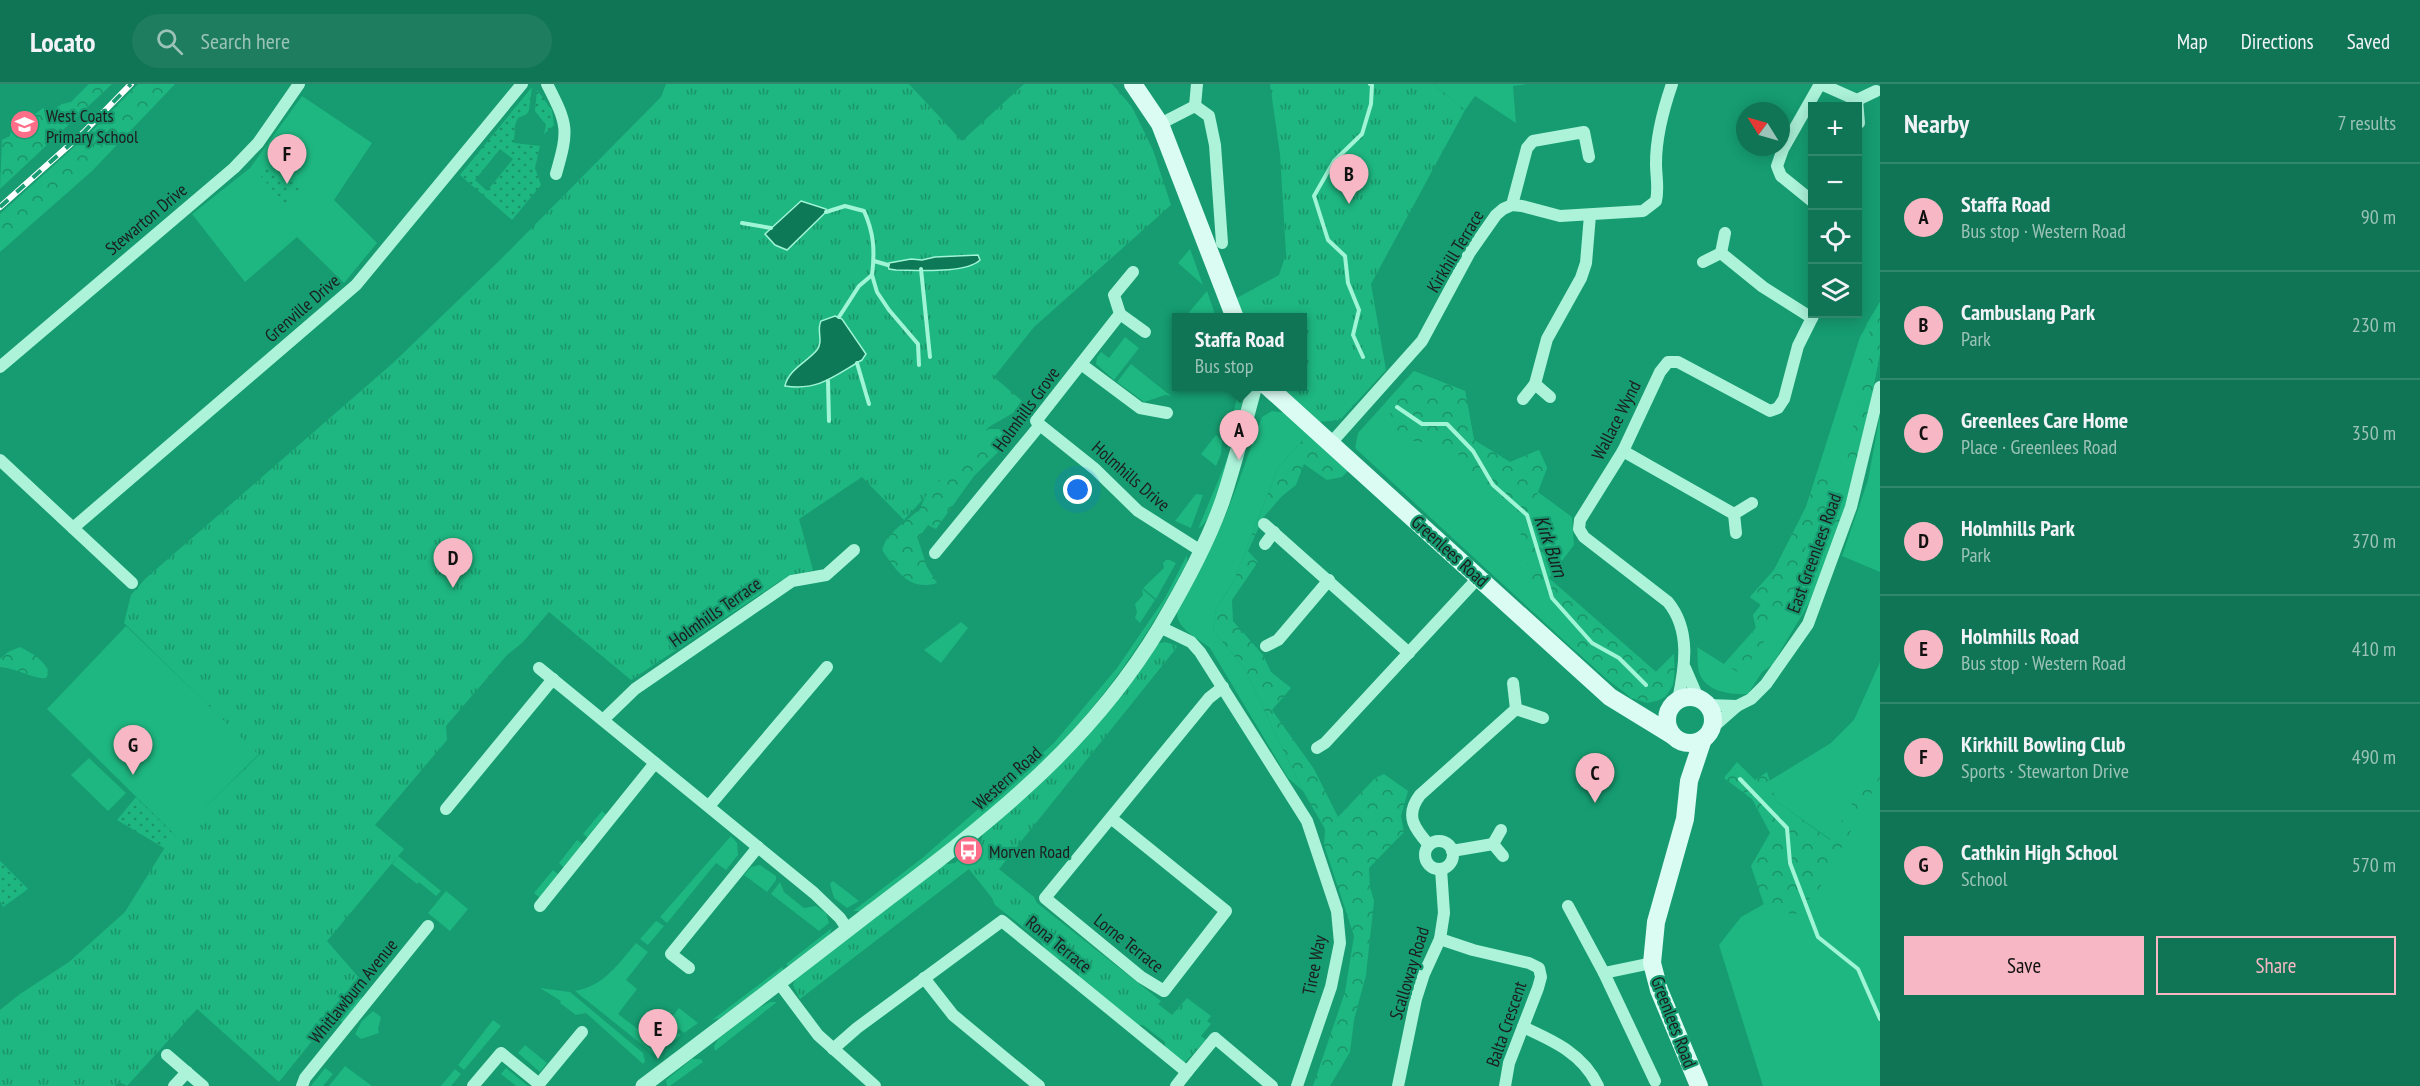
<!DOCTYPE html>
<html lang="en">
<head>
<meta charset="utf-8">
<style>
	:root { --surface:#107554; --page:#1e7d5e; --text:#f1f3f6; --muted:#9cc3b8; --line:#30876b; --accent:#f7b7c4 }
	body { margin:0; font-family:"PT Sans Narrow",sans-serif; background:var(--page); color:var(--text) }
	.controls { position:absolute; right:18px; top:18px; display:grid; overflow:hidden; border-radius:0px; box-shadow:0 3px 15px #0003 }
	.controls button { width:54px; height:54px; display:grid; place-items:center; padding:0; border:0; border-bottom:2px solid var(--line); background:var(--surface); color:var(--text); font:30px sans-serif }
	.compass { position:absolute; left:1736px; top:18px; width:54px; height:54px; border-radius:50%; background:var(--surface); box-shadow:0 3px 15px #0003; rotate:307deg }
	.you { position:absolute; left:1078px; top:406px; width:21px; height:21px; margin:-15px; border:4px solid #fff; border-radius:50%; background:#1a73e8; box-shadow:0 0 0 9px #1a73e833 }
	.badge { display:grid; place-items:center; width:39px; height:39px; border-radius:50%; background:var(--accent); color:#111; font-size:20px; font-weight:700 }
	.pin { position:absolute; translate:-50% -50px; filter:drop-shadow(0 2px 3px #0008) }
	.pin::after { content:''; position:absolute; top:32px; width:21px; height:18px; background:inherit; clip-path:polygon(0 0,100% 0,50% 100%) }
	.popup { position:absolute; left:1172px; top:229px; width:135px; height:78px; box-sizing:border-box; display:grid; place-content:center; border-radius:0px; background:var(--surface); filter:drop-shadow(0 2px 4px #0005); font-size:20px; white-space:nowrap; color:var(--muted) }
	.popup b { font-size:22px; color:var(--text) }
	.popup::after { content:''; position:absolute; left:50%; top:100%; margin-left:-12px; border:12px solid transparent; border-top-color:var(--surface) }
	.list { margin:0; padding:0; list-style:none }
	h2 { display:flex; justify-content:space-between; align-items:center; height:78px; margin:0; padding:0 24px; font-size:26px }
	h2 small { font-size:20px; font-weight:400; color:var(--muted) }
	.list li { display:grid; grid-template-columns:39px 1fr auto; gap:18px; align-items:center; box-sizing:border-box; height:108px; padding:0 24px; border-top:2px solid var(--line) }
	.list b { display:block; font-size:22px; white-space:nowrap }
	.list p { margin:0; font-size:20px; white-space:nowrap; color:var(--muted) }
	.list em { font-size:20px; font-style:normal; color:var(--muted) }
	.actions { display:flex; gap:12px; padding:18px 24px }
	.actions a { flex:1; padding:14px 0; border:2px solid var(--accent); border-radius:0px; text-align:center; font-size:21px; color:var(--accent) }
	.actions .main { background:var(--accent); color:#111 }
	.icon { flex:none; width:33px; height:33px; fill:none; stroke:currentColor; stroke-width:2; stroke-linecap:round; stroke-linejoin:round }
	.map { position:relative; flex:none; width:1880px; height:1002px; overflow:hidden }
	header { display:flex; align-items:center; gap:36px; box-sizing:border-box; height:84px; padding:0 30px; background:var(--surface); border-bottom:2px solid var(--line) }
	header strong { font-size:28px }
	nav { display:flex; gap:33px; margin-inline-start:auto; font-size:21px }
	.search { width:420px; height:54px; background:var(--page); display:flex; align-items:center; gap:15px; box-sizing:border-box; padding:0 21px; border-radius:33px; color:var(--muted); font-size:22px }
	main { display:flex }
	aside { flex:1; background:var(--surface) }
	.map>svg:first-child { display:block }
	.grass { fill:#1eb681 }
	.forest { fill:url(#forest-crowns) }
	.park { fill:url(#park-tufts) }
	.garden { fill:url(#garden-dots); fill-rule:evenodd }
	.water { fill:#0e7956; stroke:#9ff5d6; stroke-width:1.5 }
	.lines { fill:none; stroke-linecap:round; stroke-linejoin:round }
	.stream { stroke:#9ff5d6; stroke-width:4 }
	.minor { stroke:#acf3da; stroke-width:12 }
	.tertiary { stroke:#acf3da; stroke-width:15 }
	.secondary { stroke:#dbfcf2; stroke-width:18 }
	.rail-casing { stroke:#fff; stroke-width:6 }
	.rail { stroke:#169c70; stroke-width:4; stroke-dasharray:11; stroke-linecap:butt }
	.labels { text-anchor:middle; dominant-baseline:central; stroke-width:4.5; stroke-linejoin:round; paint-order:stroke }
	.poi-label { font-size:18px; fill:#1d1d1d; stroke:#169c70; text-anchor:start }
	.street-label { font-size:18px; fill:#1d1d1d; stroke:#169c70 }
	.water-label { font-size:20px; font-style:italic; fill:#191d1b; stroke:#169c70 }
</style>
</head>
<body>
<header>
<strong>Locato</strong>
<div class="search"><svg class="icon" aria-label="search" viewBox="0 0 24 24"><circle cx="10" cy="10" r="6"/><path d="M15 15l6 6"/></svg>Search here</div>
<nav><a>Map</a><a>Directions</a><a>Saved</a></nav>
</header>
<main>
<div class="map">
<svg width="1880" height="1002" viewBox="0 0 1880 1002">
	<defs>
		<pattern id="forest-crowns" width="20" height="18" patternUnits="userSpaceOnUse" patternTransform="scale(1.5)"><rect width="20" height="18" fill="#1eb681"/><path d="M2 6a3 3 0 1 1 6 0M12 15a3 3 0 1 1 6 0" fill="none" stroke="#1a9369"/></pattern>
		<pattern id="park-tufts" width="24" height="20" patternUnits="userSpaceOnUse" patternTransform="scale(1.5)"><rect width="24" height="20" fill="#1eb681"/><path d="M3 7l-1-3M5 7V3M7 7l1-3M15 17l-1-3M17 17v-4M19 17l1-3" fill="none" stroke="#1a9369"/></pattern>
		<pattern id="garden-dots" width="8" height="8" patternUnits="userSpaceOnUse" patternTransform="scale(1.5)"><rect width="8" height="8" fill="#1eb681"/><path d="M2 2h.1M6 6h.1" fill="none" stroke="#1a9369" stroke-width="1.8" stroke-linecap="round"/></pattern>
	</defs>
	<rect width="100%" height="100%" fill="#169c70"/>
	<g class="grass">
		<polygon points="1433,0 1528,0 1513,2 1516,39 1475,12 1465,26"/>
		<polygon points="302,12 372,59 334,116 377,159 344,199 297,153 245,198 192,130 250,84"/>
		<polygon points="1190,165 1203,201 1178,179"/>
		<polygon points="1207,207 1216,233 1185,233"/>
		<path d="M1880 218V269L1863 356 1838 451 1811 516 1772 581 1762 588 1748 610C1731 611 1705 608 1699 588 1697 580 1698 571 1697 563L1724 580 1756 544 1753 531 1761 521 1750 513 1774 486 1806 423 1860 253Z"/>
		<polygon points="1125,253 1139,264 1114,296 1096,280 1097,273 1101,268 1109,274"/>
		<polygon points="1131,280 1171,312 1165,311 1144,318 1117,298"/>
		<polygon points="1414,287 1465,307 1474,356 1510,378 1539,366 1547,384 1538,408 1572,433 1574,461 1549,494 1656,588 1674,570 1673,601 1665,613 1648,619 1631,614 1571,563 1355,364 1358,349"/>
		<polygon points="1246,303 1231,364 1227,366 1237,312"/>
		<path d="M1272 327 1286 329 1308 350 1278 384 1234 497 1216 525 1213 546 1244 584 1303 707 1288 694 1210 564C1199 555 1177 545 1177 529 1176 514 1191 497 1199 485 1227 438 1243 383 1262 333Z"/>
		<polygon points="1880,331 1880,488 1842,472 1868,396"/>
		<polygon points="1216,351 1222,357 1221,370 1216,382 1201,370"/>
		<path d="M1228 373C1222 396 1218 430 1198 445Z"/>
		<polygon points="1196,410 1203,411 1191,444 1175,437"/>
		<path d="M1187 471V478C1138 573 1081 647 1001 718 959 755 912 787 868 822L860 827H853L921 775 1053 660 1117 584 1165 514Z"/>
		<polygon points="1166,476 1170,476 1176,479 1156,515 1143,504 1164,484 1163,479"/>
		<polygon points="1142,505 1155,516 1140,539 1135,534 1137,528 1135,520 1143,511"/>
		<polygon points="961,538 968,544 941,579 924,566"/>
		<polygon points="126,542 259,670 176,752 47,625"/>
		<polygon points="1880,578 1880,1002 1763,1002 1719,861 1741,833 1812,793 1834,758 1776,717 1769,697 1831,659 1854,636"/>
		<polygon points="89,674 126,709 108,727 71,691"/>
		<polygon points="602,727 608,732 589,755 583,750"/>
		<polygon points="731,752 737,759 738,771 726,786 716,779 667,839 660,833"/>
		<polygon points="577,756 584,761 565,785 559,779"/>
		<polygon points="398,772 441,807 436,812 419,798 417,800 392,780"/>
		<polygon points="760,781 776,792 776,796 767,808 744,791 751,783"/>
		<polygon points="553,786 559,791 540,814 534,809"/>
		<polygon points="833,797 859,817 847,824 834,814 830,800"/>
		<polygon points="780,798 784,808 804,824 816,822 826,829 829,839 819,847 771,810"/>
		<polygon points="446,807 468,825 450,847 428,829"/>
		<polygon points="656,837 664,842 648,861 640,855"/>
		<polygon points="832,844 829,852 788,882 786,880"/>
		<path d="M636 859 648 868 626 896 637 905 618 930 664 965 655 971 575 907C604 902 618 880 636 859Z"/>
		<polygon points="782,883 784,886 720,934 712,936"/>
		<polygon points="540,904 570,908 643,969 645,977 643,980 586,929 576,931 560,919 561,917"/>
		<polygon points="356,910 364,916 345,941 337,934"/>
		<polygon points="770,918 777,918 715,967 714,962 718,955 759,924"/>
		<polygon points="679,924 698,939 684,949 669,937"/>
		<polygon points="373,927 381,933 378,945 379,949 361,955 355,950 362,937"/>
		<polygon points="493,936 501,942 464,986 458,981"/>
		<polygon points="664,939 681,951 667,962 654,952"/>
		<polygon points="525,961 547,979 540,988 518,969"/>
		<polygon points="692,975 701,975 703,978 670,1002 667,1002 666,996"/>
		<polygon points="345,982 372,1002 329,1002"/>
		<polygon points="325,984 333,990 323,1002 311,1002"/>
		<polygon points="506,984 528,1002 516,1002 501,990"/>
		<polygon points="455,985 461,990 451,1002 441,1002"/>
	</g>
	<g class="forest">
		<polygon points="89,0 112,0 0,105 2,56 10,52 10,49 28,43 30,34 43,24 50,28 62,20 71,18"/>
		<polygon points="138,0 175,0 92,87 0,168 0,130 94,45"/>
		<polygon points="1880,218 1880,269 1863,356 1852,398 1845,387 1861,299 1874,258 1866,241"/>
		<path d="M1414 287 1465 307 1474 356 1510 378 1539 366 1547 384 1537 408 1548 494 1656 588 1674 570C1674 579 1676 594 1672 602 1651 648 1592 580 1572 563L1582 554 1535 512 1516 430 1474 398 1454 363 1400 355 1386 318Z"/>
		<path d="M975 345H999L1009 351 998 368 974 392 936 445 928 441 918 455 927 483 937 499C909 508 896 486 882 466L886 456 896 445 920 425 929 403Z"/>
		<polygon points="1308,350 1348,387 1342,393 1327,396 1304,380 1296,401 1282,412 1263,434 1248,467 1258,478 1232,516 1233,537 1263,571 1271,588 1291,604 1272,626 1314,685 1338,733 1375,694 1384,690 1408,707 1401,732 1404,748 1369,784 1370,803 1374,817 1366,891 1354,936 1350,968 1330,1002 1313,1002 1345,908 1354,852 1324,761 1325,745 1303,707 1244,584 1213,546 1216,525 1234,497 1278,384"/>
		<polygon points="1817,389 1850,409 1828,476 1817,444 1805,465 1793,516 1741,590 1724,580 1756,544 1753,531 1761,521 1750,513 1774,486 1806,423"/>
		<path d="M20 563C33 570 43 575 49 588L46 594C35 596 17 584 0 583V575L8 568Z"/>
		<polygon points="1880,674 1880,694 1820,803 1796,830 1766,827 1751,782 1770,749 1752,715 1724,694 1737,678 1755,696 1767,688 1776,717 1830,756"/>
	</g>
	<g class="park">
		<polygon points="666,0 909,0 962,57 1024,0 1112,0 1132,23 1153,66 1171,121 1034,243 994,293 1022,317 1013,329 989,343 904,436 862,393 799,435 813,486 780,497 631,596 549,528 522,559 507,571 446,642 447,656 375,741 404,765 327,857 361,896 279,998 197,925 127,1002 119,998 115,1002 0,1002 0,926 20,910 69,878 125,828 167,760 259,671 124,539 131,511 145,495 393,279 499,177 661,13"/>
		<polygon points="1270,0 1433,0 1465,26 1371,200 1386,286 1340,336 1317,338 1277,303 1302,302 1302,234 1242,233 1235,215 1279,191 1286,170 1280,70"/>
		<path d="M1165 558 1178 562 999 785 1034 813 1037 819 1161 917 1158 920 1172 931 1187 914 1211 932 1207 937 1211 940 1201 952 1206 956 1184 979 1165 964V958L1143 941H1137L1079 894V888L1064 876C1054 876 1044 867 1041 857L995 821 992 814 969 785 800 915 793 901 797 891 939 781 955 779 981 758 984 746 1151 561Z"/>
	</g>
	<g class="garden">
		<path d="M532 3 529 26 527 30 518 34 515 41 514 59 540 62 535 84 541 101 512 136 460 91ZM500 65 513 75 487 107 475 96Z"/>
		<polygon points="537,6 552,26 554,41 544,50 546,41 535,27"/>
		<polygon points="266,80 304,106 299,110 292,104 285,112 291,118 289,124 258,89 258,85"/>
		<polygon points="136,713 176,752 164,764 117,736"/>
		<polygon points="0,777 28,805 3,823 0,817"/>
	</g>
	<g class="water">
		<polygon points="801,117 826,125 826,128 787,166 775,161 765,150"/>
		<path d="M978 171 980 176C966 190 916 186 896 186L889 185 888 181 889 179 911 175 922 176 935 173Z"/>
		<path d="M835 232 842 235 866 270 862 276C834 292 819 307 785 302 788 286 807 278 817 266 824 256 816 247 821 237Z"/>
	</g>
	<g class="lines">
		<g class="stream">
			<path d="M826 128 845 122 864 127C874 149 875 167 872 191L859 202 839 233"/>
			<polyline points="742,139 771,144"/>
			<polyline points="874,177 888,181"/>
			<polyline points="921,185 930,273"/>
			<polyline points="872,191 877,208 889,226 918,260 919,281"/>
			<polyline points="1363,273 1353,251 1359,226 1348,199 1345,172 1328,156 1314,112 1334,77 1362,50 1371,20 1372,1 1370,0"/>
			<polyline points="857,279 869,320"/>
			<polyline points="828,297 829,337"/>
			<polyline points="1397,323 1422,340 1447,340 1473,367 1493,401 1527,431 1552,514 1592,559 1619,574 1646,601"/>
			<polyline points="1740,695 1787,744 1790,779 1818,853 1858,885 1880,935"/>
		</g>
		<g class="minor">
			<path d="M547 0C568 41 569 45 556 90"/>
			<polyline points="1821,0 1857,16 1876,7"/>
			<polyline points="1857,16 1859,39"/>
			<polyline points="1195,22 1197,0"/>
			<polyline points="1160,40 1195,22 1209,32 1215,61 1222,159"/>
			<polyline points="1812,117 1781,92 1777,82 1783,65 1820,0"/>
			<polyline points="1512,121 1527,64 1533,57 1584,48 1589,73"/>
			<polyline points="1721,169 1763,203 1812,234"/>
			<polyline points="1721,169 1725,149"/>
			<polyline points="1703,178 1721,169"/>
			<polyline points="1120,230 1145,248"/>
			<polyline points="1081,280 1140,324 1167,329"/>
			<polyline points="0,283 234,84 258,59 299,0"/>
			<polyline points="1535,300 1550,313"/>
			<polyline points="1523,315 1535,300 1547,255 1581,194 1586,179 1590,131"/>
			<polyline points="1040,341 1095,385 1138,427 1201,467"/>
			<path d="M1331 359 1422 257 1470 168 1496 131 1503 125 1512 121 1522 122 1560 132 1643 127 1656 117C1659 104 1656 93 1656 79 1656 52 1663 26 1672 0"/>
			<polyline points="1623,367 1734,430"/>
			<polyline points="0,376 132,499"/>
			<polyline points="1734,430 1752,419"/>
			<polyline points="1734,430 1736,449"/>
			<polyline points="1264,440 1409,569"/>
			<polyline points="73,444 356,201 522,0"/>
			<polyline points="1265,460 1274,448"/>
			<polyline points="935,469 1040,341 1036,337 1120,230 1114,211 1133,188"/>
			<polyline points="1160,543 1191,558 1200,568 1307,737 1337,827 1340,859 1331,903 1297,1002"/>
			<polyline points="1266,562 1278,556 1329,496"/>
			<polyline points="539,584 814,809 840,834 848,846"/>
			<polyline points="1685,584 1698,614"/>
			<polyline points="1513,599 1516,625"/>
			<path d="M1678 616C1685 583 1691 546 1668 518L1584 453 1579 445 1580 436 1623 367 1660 288 1668 278H1678L1770 327 1778 324 1784 315 1798 262 1814 230"/>
			<polyline points="1708,621 1737,622"/>
			<polyline points="603,636 635,605 792,497 826,491 854,466"/>
			<polyline points="1712,644 1737,622 1751,615 1766,600 1808,540 1851,423 1880,303"/>
			<polyline points="1317,664 1325,659 1478,494"/>
			<polyline points="709,722 827,583"/>
			<polyline points="446,725 553,595"/>
			<polyline points="1111,734 1226,827 1164,907 1141,893 1045,814 1209,614 1223,603"/>
			<circle cx="1439" cy="771" r="14"/>
			<polyline points="1493,760 1501,746"/>
			<path d="M1429 761C1415 745 1404 732 1420 711L1516 625 1543 634"/>
			<polyline points="1452,767 1493,760 1503,772"/>
			<polyline points="540,822 655,679"/>
			<polyline points="1568,822 1604,889 1655,997"/>
			<polyline points="1440,855 1473,866 1529,879 1539,884 1541,893 1538,904 1509,979 1505,1002"/>
			<polyline points="689,884 671,870 758,763"/>
			<polyline points="1604,889 1652,879"/>
			<polyline points="924,894 953,931 1039,1002"/>
			<polyline points="779,899 818,951 875,1002"/>
			<path d="M1523 943C1554 957 1583 970 1598 1002"/>
			<polyline points="833,965 857,944 1002,837 1187,988 1176,1002"/>
			<polyline points="167,971 203,1002"/>
			<polyline points="1187,988 1215,954 1272,1002"/>
			<polyline points="174,1002 187,988"/>
			<polyline points="302,1002 305,994 428,842"/>
			<polyline points="473,1002 501,969 539,1000 582,948"/>
			<polyline points="1398,1002 1416,915 1424,890 1440,855 1444,829 1441,785"/>
		</g>
		<path class="tertiary" d="M643 1002C720 944 796 886 872 827 983 743 1087 665 1160 543 1183 504 1207 461 1222 418 1235 380 1244 341 1255 302"/>
		<g class="secondary">
			<polyline points="1133,0 1160,40 1235,234"/>
			<polyline points="1267,302 1610,613 1672,651"/>
			<circle cx="1690" cy="636" r="23"/>
			<polyline points="1699,1002 1659,906 1652,879 1656,838 1685,735 1689,697 1703,655"/>
		</g>
		<defs>
			<polyline id="rail" points="0,123 84,48 131,0"/>
		</defs>
		<use href="#rail" class="rail-casing"/>
		<use href="#rail" class="rail"/>
	</g>
	<defs>
		<symbol id="school-disc" viewBox="-11 -11 22 22"><circle r="9.5" fill="#ff6e88" stroke="#169c70"/><path d="M0-5L7-2L0 1L-7-2ZM-4 1L0 2.5L4 1V4Q0 6-4 4Z" fill="#fff"/></symbol>
		<symbol id="bus-disc" viewBox="-11 -11 22 22"><circle r="9.5" fill="#ff6e88" stroke="#169c70"/><path d="M-5-6H5V4H4V6H2V4H-2V6H-4V4H-5ZM-3.5-4V0h7V-4ZM-3.5 1.2v1.5H-2V1.2ZM2 1.2v1.5H3.5V1.2Z" fill="#fff"/></symbol>
	</defs>
	<g fill-rule="evenodd">
		<use href="#school-disc" x="8" y="24" width="33" height="33"/>
		<use href="#bus-disc" x="952" y="750" width="33" height="33"/>
	</g>
	<g class="labels">
		<g class="poi-label">
			<text x="46" y="31">West Coats<tspan x="46" dy="21">Primary School</tspan></text>
			<text x="989" y="767">Morven Road</text>
		</g>
		<g class="street-label">
			<text transform="translate(146 135) rotate(-40)">Stewarton Drive</text>
			<text transform="translate(1455 167) rotate(-59)">Kirkhill Terrace</text>
			<text transform="translate(302 224) rotate(-41)">Grenville Drive</text>
			<text transform="translate(1026 325) rotate(-54)">Holmhills Grove</text>
			<text transform="translate(1616 336) rotate(-63)">Wallace Wynd</text>
			<text transform="translate(1131 392) rotate(41)">Holmhills Drive</text>
			<text transform="translate(1450 467) rotate(42)">Greenlees Road</text>
			<text transform="translate(1814 469) rotate(-70)">East Greenlees Road</text>
			<text transform="translate(715 528) rotate(-35)">Holmhills Terrace</text>
			<text transform="translate(1007 694) rotate(-42)">Western Road</text>
			<text transform="translate(1129 859) rotate(38)">Lorne Terrace</text>
			<text transform="translate(1059 860) rotate(39)">Rona Terrace</text>
			<text transform="translate(1314 881) rotate(-79)">Tiree Way</text>
			<text transform="translate(1409 889) rotate(-73)">Scalloway Road</text>
			<text transform="translate(353 907) rotate(-51)">Whitlawburn Avenue</text>
			<text transform="translate(1674 938) rotate(69)">Greenlees Road</text>
			<text transform="translate(1506 940) rotate(-71)">Balta Crescent</text>
		</g>
		<g class="water-label">
			<text transform="translate(1551 462) rotate(71)">Kirk Burn</text>
		</g>
	</g>
</svg>
<div class="controls">
<button>+</button>
<button>−</button>
<button><svg class="icon" aria-label="locate" viewBox="0 0 24 24"><circle cx="12" cy="12" r="6"/><path d="M12 2v4M12 18v4M2 12h4M18 12h4"/></svg></button>
<button><svg class="icon" aria-label="layers" viewBox="0 0 24 24"><path d="M12 4l9 5-9 5-9-5zM3 14l9 5 9-5"/></svg></button>
</div>
<svg class="compass" viewBox="-18 -18 36 36"><path d="M0-13l5 13h-10z" fill="#e53935"/><path d="M0 13l5-13h-10z" fill="#9cc3b8"/></svg>
<div class="you"></div>
<div class="pin badge" style="left:1239px;top:376px">A</div>
<div class="popup"><b>Staffa Road</b>Bus stop</div>
<div class="pin badge" style="left:1349px;top:120px">B</div>
<div class="pin badge" style="left:1595px;top:719px">C</div>
<div class="pin badge" style="left:453px;top:504px">D</div>
<div class="pin badge" style="left:658px;top:975px">E</div>
<div class="pin badge" style="left:287px;top:100px">F</div>
<div class="pin badge" style="left:133px;top:691px">G</div>
</div>
<aside>
<h2>Nearby<small>7 results</small></h2>
<ul class="list">
<li><span class="badge">A</span><div><b>Staffa Road</b><p>Bus stop · Western Road</p></div><em>90 m</em></li>
<li><span class="badge">B</span><div><b>Cambuslang Park</b><p>Park</p></div><em>230 m</em></li>
<li><span class="badge">C</span><div><b>Greenlees Care Home</b><p>Place · Greenlees Road</p></div><em>350 m</em></li>
<li><span class="badge">D</span><div><b>Holmhills Park</b><p>Park</p></div><em>370 m</em></li>
<li><span class="badge">E</span><div><b>Holmhills Road</b><p>Bus stop · Western Road</p></div><em>410 m</em></li>
<li><span class="badge">F</span><div><b>Kirkhill Bowling Club</b><p>Sports · Stewarton Drive</p></div><em>490 m</em></li>
<li><span class="badge">G</span><div><b>Cathkin High School</b><p>School</p></div><em>570 m</em></li>
</ul>
<div class="actions"><a class="main">Save</a><a>Share</a></div>
</aside>
</main>
</body>
</html>
